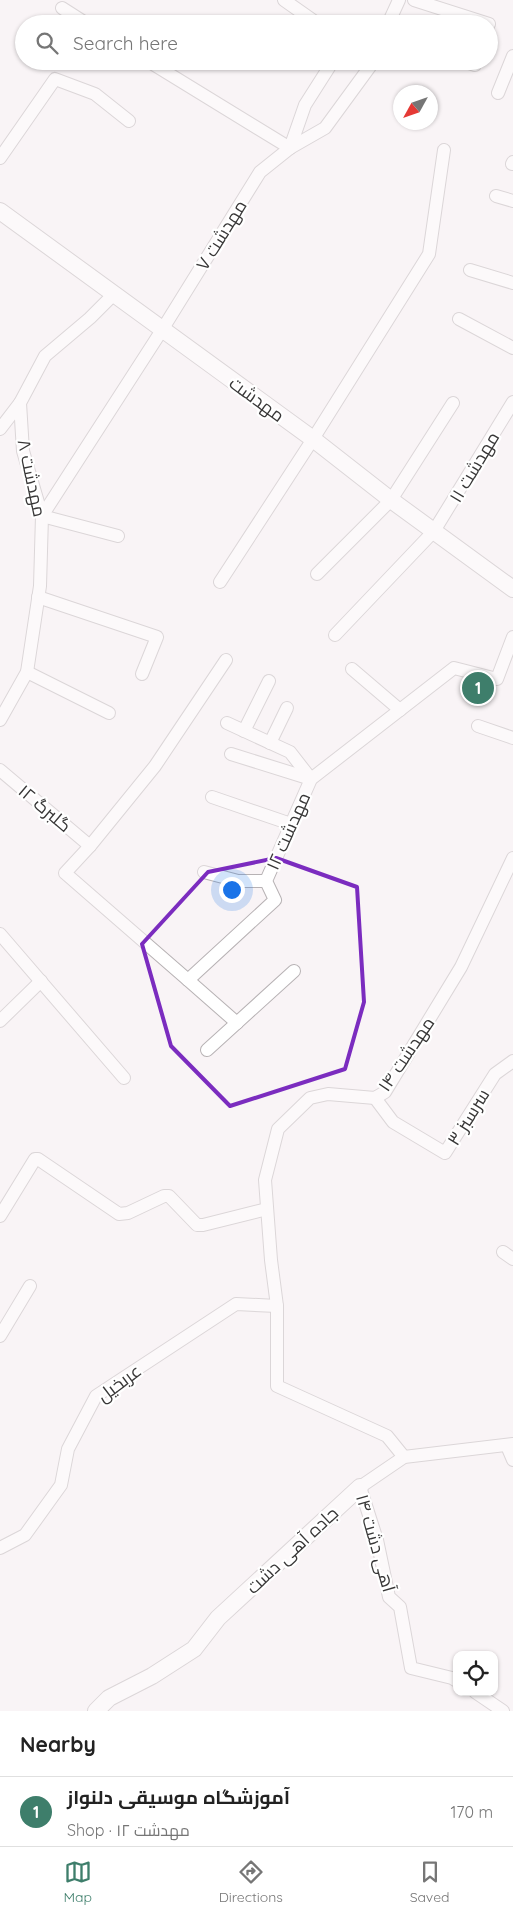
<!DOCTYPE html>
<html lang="en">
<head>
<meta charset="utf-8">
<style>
	:root { --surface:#fff; --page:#f2f2f2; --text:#222; --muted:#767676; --line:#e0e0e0; --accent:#3e7e6b }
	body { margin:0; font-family:Quicksand,Cairo,sans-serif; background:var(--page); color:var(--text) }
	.controls { position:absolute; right:15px; bottom:15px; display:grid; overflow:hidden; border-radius:10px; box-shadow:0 1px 4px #0004 }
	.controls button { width:45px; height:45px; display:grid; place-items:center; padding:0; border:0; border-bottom:1px solid var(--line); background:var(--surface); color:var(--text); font:25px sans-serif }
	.compass { position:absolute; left:393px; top:85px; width:45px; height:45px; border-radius:50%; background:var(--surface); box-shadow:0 1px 4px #0004; rotate:230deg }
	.you { position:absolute; left:231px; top:889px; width:18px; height:18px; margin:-12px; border:4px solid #fff; border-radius:50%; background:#1a73e8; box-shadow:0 0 0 8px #1a73e833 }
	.badge { display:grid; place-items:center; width:32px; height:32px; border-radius:50%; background:var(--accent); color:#fff; font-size:16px; font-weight:700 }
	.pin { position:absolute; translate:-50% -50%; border:2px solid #fff; box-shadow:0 1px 5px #0006 }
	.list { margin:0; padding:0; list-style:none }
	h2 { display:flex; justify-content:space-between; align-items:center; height:65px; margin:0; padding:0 20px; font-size:21px }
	h2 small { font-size:16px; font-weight:400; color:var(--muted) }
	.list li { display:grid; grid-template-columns:32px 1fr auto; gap:15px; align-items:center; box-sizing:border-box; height:70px; padding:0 20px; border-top:1px solid var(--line) }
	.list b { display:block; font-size:19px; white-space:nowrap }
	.list p { margin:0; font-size:16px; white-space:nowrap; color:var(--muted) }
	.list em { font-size:16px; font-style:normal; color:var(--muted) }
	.icon { flex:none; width:28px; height:28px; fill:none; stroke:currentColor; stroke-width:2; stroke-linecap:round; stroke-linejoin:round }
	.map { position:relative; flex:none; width:513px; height:1711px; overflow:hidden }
	.search { position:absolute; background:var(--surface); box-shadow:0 1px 4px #0004; left:15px; right:15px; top:15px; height:55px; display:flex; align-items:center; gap:12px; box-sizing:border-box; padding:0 18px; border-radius:28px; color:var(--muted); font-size:19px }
	.sheet { height:135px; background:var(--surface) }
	nav { display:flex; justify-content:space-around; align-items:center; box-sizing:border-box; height:70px; border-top:1px solid var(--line); background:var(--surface); font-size:14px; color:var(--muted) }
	nav a { display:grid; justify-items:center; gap:2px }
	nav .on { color:var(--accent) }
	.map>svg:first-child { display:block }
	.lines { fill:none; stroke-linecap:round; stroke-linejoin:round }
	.minor-casing { stroke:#b7b2b4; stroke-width:14 }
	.tertiary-casing { stroke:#b7b2b4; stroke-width:18 }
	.minor { stroke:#fff; stroke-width:12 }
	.tertiary { stroke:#fff; stroke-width:16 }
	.marked { fill:none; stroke:#7b2cbf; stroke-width:4; stroke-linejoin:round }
	.labels { text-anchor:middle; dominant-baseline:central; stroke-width:4.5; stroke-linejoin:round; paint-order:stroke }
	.street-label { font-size:18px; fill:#383737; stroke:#fff }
</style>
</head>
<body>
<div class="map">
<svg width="513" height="1711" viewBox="0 0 513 1711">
	<rect width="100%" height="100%" fill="#f9f4f6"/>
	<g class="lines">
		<defs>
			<g id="minor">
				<polyline points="284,0 318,24"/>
				<polyline points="414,0 489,24"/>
				<polyline points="62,8 87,24"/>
				<polyline points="388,24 399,0"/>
				<polyline points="148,61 290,148"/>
				<polyline points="463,61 475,65"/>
				<polyline points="498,93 513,56"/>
				<polyline points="290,148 305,105 333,61"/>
				<polyline points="0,158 55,79 95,94 129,121"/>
				<polyline points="512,164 513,162"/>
				<polyline points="496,196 513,201"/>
				<polyline points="470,270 513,283"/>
				<polyline points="459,319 513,348"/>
				<polyline points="0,429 20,403"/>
				<polyline points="118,536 42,516 162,330 260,172 290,148 325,128 374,61"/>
				<polyline points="317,574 391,500 453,403"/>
				<polyline points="220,582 313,439 429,254 444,150"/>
				<polyline points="38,597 157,637 142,674"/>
				<polyline points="335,635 434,531 513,402"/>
				<polyline points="226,660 155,766 90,846 65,873 188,980 275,900 266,881 311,779 454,668 497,679 513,637"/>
				<polyline points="352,669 400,710"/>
				<polyline points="27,672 109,713"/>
				<polyline points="0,720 27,672 40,586 42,516 23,451 20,403 45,356 90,318 113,295"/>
				<polyline points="227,723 290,752 311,779"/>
				<polyline points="478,726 513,738"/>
				<polyline points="244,731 269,681"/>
				<polyline points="270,743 287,708"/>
				<polyline points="231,754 311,779"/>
				<polyline points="0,770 90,846"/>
				<polyline points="212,797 291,824"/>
				<polyline points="204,872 238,881 266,881"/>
				<polyline points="0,934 124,1078"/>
				<polyline points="188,980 237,1023"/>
				<polyline points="0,1021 41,981"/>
				<polyline points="207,1050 294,971"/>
				<polyline points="375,1098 393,1122 445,1153 495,1074 513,1061"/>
				<polyline points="0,1216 35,1159 38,1159 119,1214 128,1213 164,1196 169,1196 197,1225 203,1225 267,1209"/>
				<polyline points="503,1252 513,1259"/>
				<polyline points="0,1336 30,1286"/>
				<polyline points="507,1446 513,1460"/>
				<polyline points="404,1457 387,1436 277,1386 277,1306 271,1260 265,1180 278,1129 310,1098 328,1094 375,1098 385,1092 461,967 513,858"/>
				<polyline points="0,1548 25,1535 61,1485 68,1449 96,1396 236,1304 277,1306"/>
				<polyline points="457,1681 452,1678 411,1668 400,1607 389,1597 377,1540 360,1487 404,1457 513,1444"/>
				<polyline points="475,1692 503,1711"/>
			</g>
			<g id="tertiary">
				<polyline points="0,211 313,439 391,500 513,589"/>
				<polyline points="96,1711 109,1698 152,1676 194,1649 218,1618 360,1487"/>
			</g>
		</defs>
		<use href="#minor" class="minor-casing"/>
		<use href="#tertiary" class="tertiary-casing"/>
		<use href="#minor" class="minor"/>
		<use href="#tertiary" class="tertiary"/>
	</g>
	<path d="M0 0H513V1711H0ZM276 858 357 887 364 1002 345 1069 230 1106 171 1046 142 944 208 872Z" fill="#f9f4f6" fill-opacity=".55" fill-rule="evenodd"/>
	<path class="marked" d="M276 858 357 887 364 1002 345 1069 230 1106 171 1046 142 944 208 872Z"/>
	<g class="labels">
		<g class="street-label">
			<text transform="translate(221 235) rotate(-58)">مهدشت ۷</text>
			<text transform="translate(257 399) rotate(36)">مهدشت</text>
			<text transform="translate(474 467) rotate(-59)">مهدشت ۱۱</text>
			<text transform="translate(32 478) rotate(78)">مهدشت ۸</text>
			<text transform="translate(45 808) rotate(40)">گلبرگ ١٢</text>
			<text transform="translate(288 831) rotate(-66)">مهدشت ۱۲</text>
			<text transform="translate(406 1054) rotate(-56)">مهدشت ۱۴</text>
			<text transform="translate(468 1117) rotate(-58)">سرسبز ۳</text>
			<text transform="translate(119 1383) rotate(-37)">عربخیل</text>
			<text transform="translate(376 1543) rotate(74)">آهی دشت ۱۴</text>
			<text transform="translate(292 1550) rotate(-43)">جاده آهی دشت</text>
		</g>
	</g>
</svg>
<div class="controls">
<button><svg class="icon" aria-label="locate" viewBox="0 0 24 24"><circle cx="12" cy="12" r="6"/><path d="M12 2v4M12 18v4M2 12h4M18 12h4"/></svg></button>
</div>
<svg class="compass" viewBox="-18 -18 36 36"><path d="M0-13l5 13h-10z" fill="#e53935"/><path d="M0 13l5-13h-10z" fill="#767676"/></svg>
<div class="you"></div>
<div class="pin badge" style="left:478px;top:688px">1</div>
<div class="search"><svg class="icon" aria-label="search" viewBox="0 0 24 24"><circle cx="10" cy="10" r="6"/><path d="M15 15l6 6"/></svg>Search here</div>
</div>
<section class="sheet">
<h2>Nearby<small></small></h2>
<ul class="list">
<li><span class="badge">1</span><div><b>آموزشگاه موسیقی دلنواز</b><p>Shop · مهدشت ۱۲</p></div><em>170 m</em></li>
</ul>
</section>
<nav>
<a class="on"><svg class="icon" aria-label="map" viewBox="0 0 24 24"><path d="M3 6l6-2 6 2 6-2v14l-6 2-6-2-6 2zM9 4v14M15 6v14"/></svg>Map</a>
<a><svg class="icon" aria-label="directions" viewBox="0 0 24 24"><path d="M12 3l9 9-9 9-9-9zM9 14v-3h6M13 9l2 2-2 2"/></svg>Directions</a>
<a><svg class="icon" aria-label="saved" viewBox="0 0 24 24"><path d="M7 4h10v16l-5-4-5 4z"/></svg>Saved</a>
</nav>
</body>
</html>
